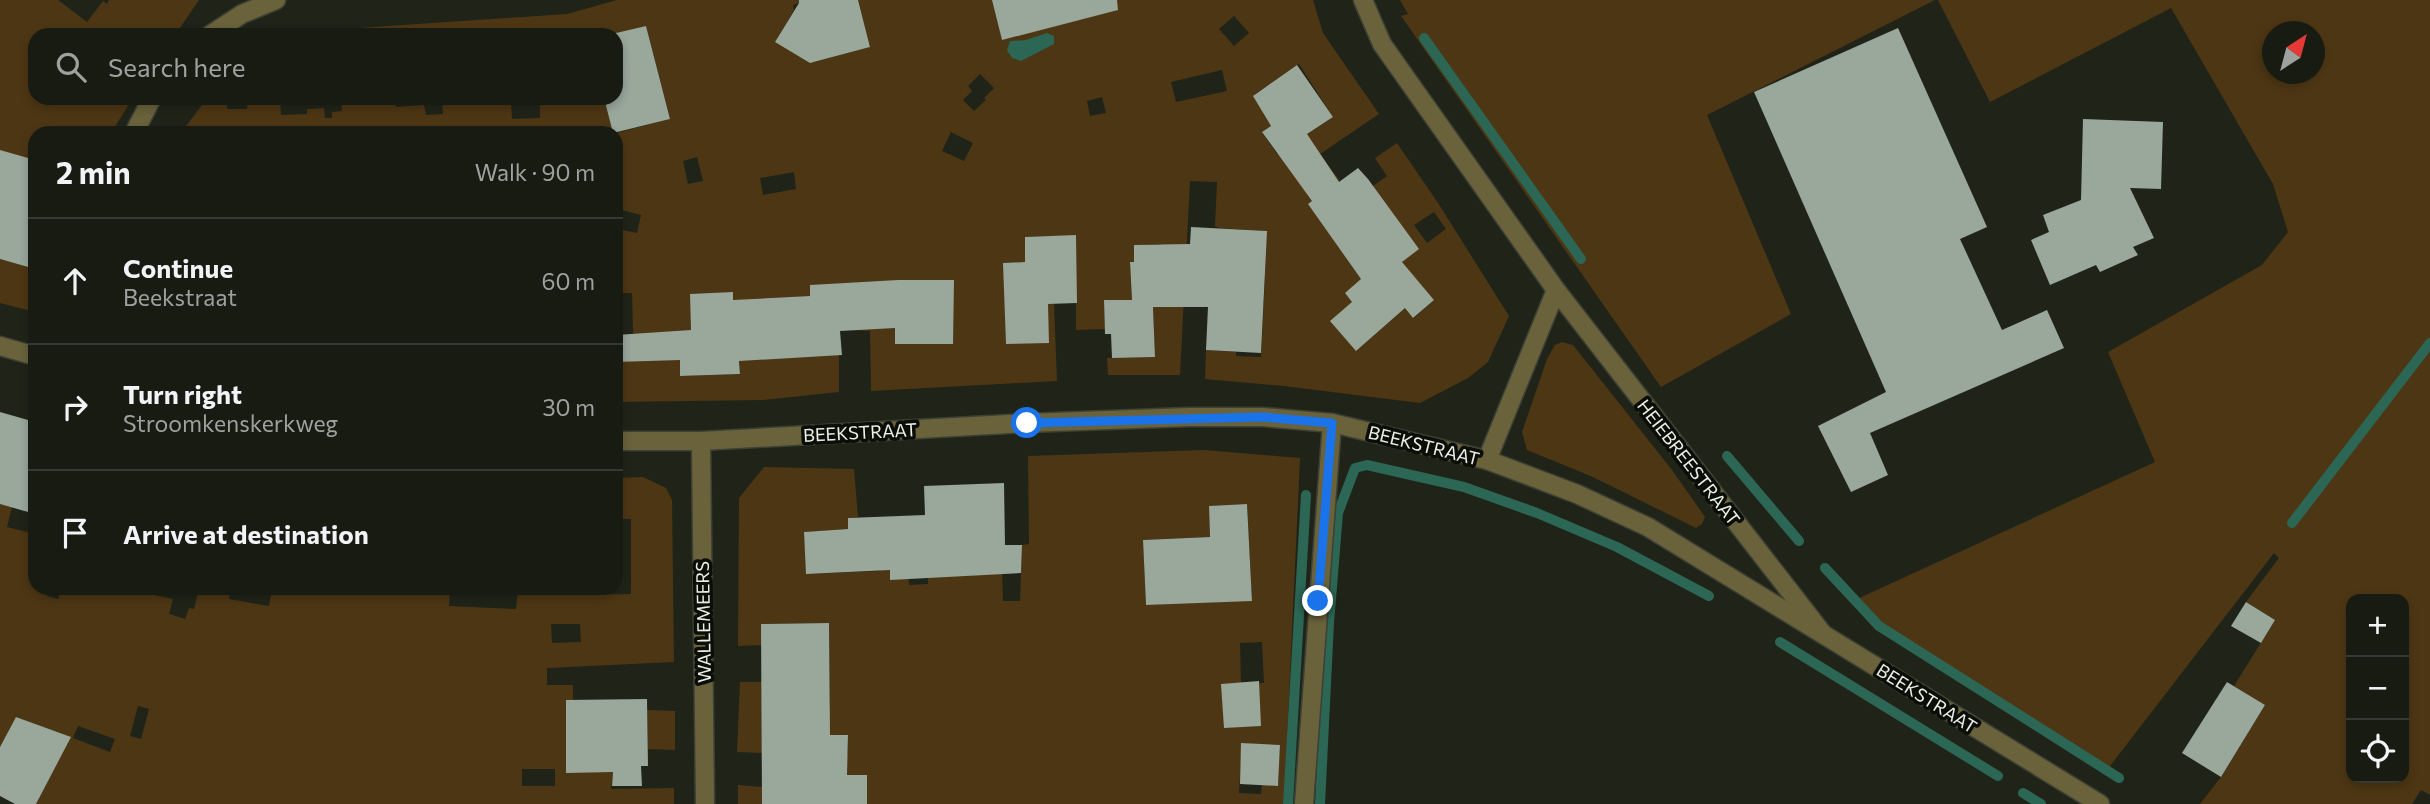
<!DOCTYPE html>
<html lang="en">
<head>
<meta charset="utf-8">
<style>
	:root { --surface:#181b12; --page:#252820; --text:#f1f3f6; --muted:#9fa19f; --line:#363932 }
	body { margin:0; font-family:Commissioner,sans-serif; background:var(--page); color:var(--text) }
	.controls { position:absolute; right:21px; bottom:21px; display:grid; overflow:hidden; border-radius:14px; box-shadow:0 4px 10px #0003 }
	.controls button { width:63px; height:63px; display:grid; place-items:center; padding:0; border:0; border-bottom:2px solid var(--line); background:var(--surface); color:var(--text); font:35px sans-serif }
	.compass { position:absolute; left:2262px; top:21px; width:63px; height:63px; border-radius:50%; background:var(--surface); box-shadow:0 4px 10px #0003; rotate:36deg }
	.stop { position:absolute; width:21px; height:21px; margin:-16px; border:5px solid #1a73e8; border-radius:50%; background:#fff }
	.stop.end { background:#1a73e8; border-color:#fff; box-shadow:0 2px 7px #0008 }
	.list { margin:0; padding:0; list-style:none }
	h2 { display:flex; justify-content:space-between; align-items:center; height:91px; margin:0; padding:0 28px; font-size:30px }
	h2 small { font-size:23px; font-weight:400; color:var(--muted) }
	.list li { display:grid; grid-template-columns:46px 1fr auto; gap:21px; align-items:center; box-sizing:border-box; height:126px; padding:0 28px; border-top:2px solid var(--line) }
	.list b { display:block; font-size:26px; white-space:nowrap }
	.list p { margin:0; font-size:23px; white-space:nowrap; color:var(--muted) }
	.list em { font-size:23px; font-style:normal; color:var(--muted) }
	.icon { flex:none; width:38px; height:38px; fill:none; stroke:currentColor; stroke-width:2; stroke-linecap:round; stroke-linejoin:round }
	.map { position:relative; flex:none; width:2430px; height:804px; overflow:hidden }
	.search { position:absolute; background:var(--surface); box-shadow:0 4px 10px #0003; left:28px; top:28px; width:595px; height:77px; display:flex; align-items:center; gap:18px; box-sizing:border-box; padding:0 24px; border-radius:21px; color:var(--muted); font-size:26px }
	.panel { position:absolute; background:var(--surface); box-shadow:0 4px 10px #0003; left:28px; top:126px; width:595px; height:469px; border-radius:21px }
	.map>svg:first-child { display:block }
	.green { fill:#4d3614; fill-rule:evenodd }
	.water { fill:#2c6654 }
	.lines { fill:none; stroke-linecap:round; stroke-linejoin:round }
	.stream { stroke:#2c6654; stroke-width:10 }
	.building { fill:#9aa79b }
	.minor-casing { stroke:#3d4035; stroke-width:21 }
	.tertiary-casing { stroke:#3d4035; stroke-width:21 }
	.minor { stroke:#69623b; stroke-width:18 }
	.tertiary { stroke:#69623b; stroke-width:18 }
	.route { stroke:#1a73e8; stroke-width:9 }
	.labels { text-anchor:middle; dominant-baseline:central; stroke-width:7; stroke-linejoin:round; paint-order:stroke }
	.street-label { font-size:18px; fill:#ecefe7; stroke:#0b0d08 }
</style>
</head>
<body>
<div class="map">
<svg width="2430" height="804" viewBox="0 0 2430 804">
	<rect width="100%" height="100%" fill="#202418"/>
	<g class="green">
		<polygon points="0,0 58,0 87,22 103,1 107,4 109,0 199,0 175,35 35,35 35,98 133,98 111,133 35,133 35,160 0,161"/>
		<path d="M617 0H799V3L793 5 794 10 775 42 815 62 870 47 858 0H992L1002 39 1014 0H1313L1323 33 1379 114 1320 154 1340 181 1309 204 1373 186 1387 176 1375 158 1397 143 1438 203 1509 316 1488 362 1468 378 1420 403 1284 386 1205 379 1206 350 1236 352V356L1261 357 1265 278 1217 276 1267 231 1219 228 1215 226 1217 182 1190 181 1180 375H1108L1107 358 1155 357 1153 307 1162 264 1161 244 1134 245V262H1130L1132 300 1104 301 1105 329 1076 330V236L1025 237V262L1003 263 1048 304H1054L1057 381 871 391 870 331 852 330 810 285V296L778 298 839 355V392L763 400 616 402V362L634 361 632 293H616V133L670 119 646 26 610 35H255L567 14ZM1234 16 1249 33 1234 46 1219 29ZM1299 64 1333 117 1277 154 1262 132 1271 126 1263 113 1265 110 1255 94ZM1222 70 1227 91 1176 102 1171 82ZM980 74 994 88 984 98 986 100 974 111 963 100 972 91 968 86ZM1102 97 1106 113 1090 116 1087 101ZM951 132 973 143 964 161 942 151ZM697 157 703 181 688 184 683 161ZM794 172 796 189 763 195 760 178ZM622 210 641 215 637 233 617 229ZM1434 212 1446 229 1427 243 1414 225ZM1400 261 1434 300 1414 318 1405 308 1356 351 1352 302 1345 293ZM896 280 953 281V344L896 343ZM738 328 740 374 681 376 678 331Z"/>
		<polygon points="1400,0 1935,0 1707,115 1791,314 1661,387 1401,16 1408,14"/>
		<path d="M1938 0H2430V795L2421 790 2412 804H2200L2221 777 2265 705 2234 686 2275 620 2246 602 2279 558 2274 553 2107 770 1879 626 1855 600 2155 462 2108 352 2262 265 2288 232 2273 184 2171 8 1990 102ZM2272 32H2314V74H2272ZM2351 599H2404V778H2351Z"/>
		<polygon points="207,98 227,98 227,109 247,109 248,98 280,98 281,115 307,114 307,109 324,108 325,118 332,118 332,112 342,111 341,98 395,98 396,107 424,105 426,115 443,114 442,103 446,103 446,98 488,98 489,103 511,102 512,119 540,118 540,101 549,100 549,98 604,98 613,133 181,133"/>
		<polygon points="0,259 35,269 35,312 0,303"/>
		<polygon points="1562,342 1573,345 1672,470 1705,517 1702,524 1696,528 1593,477 1527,450 1522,432 1547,359 1555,345"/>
		<path d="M1204 450 1300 458 1284 804H867V775H842V754H848V735H825L762 753 737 752 740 682H762L830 706 829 623 762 624V645L738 646 739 498 764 467 854 469 858 517 848 518V529L804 532 807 574 880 571 878 517H905L909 585 928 584V577L1002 570 1003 601H1020L1022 545 1029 544 1028 456ZM1247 504 1252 600 1146 605 1143 540 1210 537 1209 506ZM1262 642 1264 683 1241 682 1240 643ZM1242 744 1280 745 1278 786 1262 785 1261 794 1239 793Z"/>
		<path d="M643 477 666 488 672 500 674 662 547 668V685H573V700L566 701V734L588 772H613L611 789 674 788V804H36L70 737 16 717 0 747V504L12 507 7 527 35 534V588H49L47 596 58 599 61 588H152L150 594 173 599 169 614 185 619 189 608 194 609 199 588H230L229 599 269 606 272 588H340L362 591 363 588 424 590 425 588H450L449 606 516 609 518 588H577L578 595 631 594V519H616V478ZM551 624H580L581 642 552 643ZM138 706 149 709 141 739 130 736ZM78 726 115 739 110 752 73 738ZM522 769H555V786H522Z"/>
		<polygon points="647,710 675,711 675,750 648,749"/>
		<polygon points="738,785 762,787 762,804 738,804"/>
	</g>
	<polygon class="water" points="1047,33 1054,36 1054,44 1021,61 1012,58 1007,50 1010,41 1026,40"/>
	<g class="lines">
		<g class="stream">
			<polyline points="1424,38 1581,259"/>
			<polyline points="1727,456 1799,541"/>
			<polyline points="2292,523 2430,343"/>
			<polyline points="1825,568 1879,626 2119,778"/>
			<polyline points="1780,642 1998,776"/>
			<polyline points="2023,793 2041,804"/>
			<polyline points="1288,804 1306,495"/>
			<polyline points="1320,804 1329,623 1338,513 1355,468 1367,465 1464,487 1537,513 1617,547 1709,596"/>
		</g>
	</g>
	<g class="building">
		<polygon points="799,0 858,0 870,47 810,63 775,42 799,3"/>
		<polygon points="992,0 1117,0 1118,10 1002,40"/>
		<polygon points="646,26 670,119 613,133 604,98 616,98 616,33"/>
		<polygon points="1898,28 1987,227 1960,239 2002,330 2047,310 2064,348 1870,433 1888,475 1851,492 1818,426 1886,392 1754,92"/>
		<polygon points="1297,65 1333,117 1307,134 1339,182 1358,168 1368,179 1419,249 1402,262 1434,300 1413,318 1405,308 1356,351 1330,321 1352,302 1345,293 1361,279 1308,204 1312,201 1262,132 1271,126 1253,96"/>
		<polygon points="2083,119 2163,122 2161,189 2130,188 2154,238 2133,247 2138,255 2100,272 2096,265 2050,285 2031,240 2049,232 2043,215 2081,200"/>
		<polygon points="0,150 35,160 35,269 0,259"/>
		<polygon points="1191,227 1267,231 1261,353 1206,350 1208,307 1153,307 1155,357 1112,358 1111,334 1105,334 1104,300 1132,300 1130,262 1134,262 1134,245 1190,244"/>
		<polygon points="1076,235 1077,303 1048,304 1049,343 1006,344 1003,263 1025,262 1025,237"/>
		<polygon points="898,280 954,280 953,344 895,344 895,328 840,331 842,355 739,361 740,374 680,376 680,360 616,362 616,335 691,330 690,294 733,292 733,300 810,296 810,285"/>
		<polygon points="0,412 35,422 35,514 0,504"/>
		<polygon points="1004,483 1005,545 1022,545 1021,573 890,580 890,570 806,574 804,532 848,529 848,518 925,515 924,486"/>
		<polygon points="1247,504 1252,601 1146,605 1143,540 1210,537 1209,506"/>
		<polygon points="2246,602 2275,620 2261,643 2231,626"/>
		<polygon points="829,623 830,735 848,735 847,775 867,775 867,804 762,804 761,624"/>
		<polygon points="1259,681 1261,726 1224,728 1221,684"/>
		<polygon points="2227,682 2265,705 2221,777 2182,753"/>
		<polygon points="647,699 648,766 641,766 642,786 612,786 613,772 566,773 566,700"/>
		<polygon points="16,717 71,737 36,804 15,804 0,796 0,747"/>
		<polygon points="1241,743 1280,745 1278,786 1240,784"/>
	</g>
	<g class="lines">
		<defs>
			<g id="minor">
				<polyline points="1363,0 1382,44 1556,290 1823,634"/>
				<polyline points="210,35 242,14 276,0"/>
				<polyline points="134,133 152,98"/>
				<polyline points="701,441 705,804"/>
				<polyline points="1487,460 1556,290"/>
				<polyline points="1304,804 1332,423"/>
			</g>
			<g id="tertiary">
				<polyline points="0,346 35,356"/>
				<polyline points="616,441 701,441 1027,423 1189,417 1263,417 1332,423 1487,460 1577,494 1648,527 2100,804"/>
			</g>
		</defs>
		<use href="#minor" class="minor-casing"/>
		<use href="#tertiary" class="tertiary-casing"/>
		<use href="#minor" class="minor"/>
		<use href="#tertiary" class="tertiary"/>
	</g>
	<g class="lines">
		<polyline class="route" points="1027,423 1262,417 1332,423 1318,601"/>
	</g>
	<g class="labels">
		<g class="street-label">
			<text transform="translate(860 432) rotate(-3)">BEEKSTRAAT</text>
			<text transform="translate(1424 445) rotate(14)">BEEKSTRAAT</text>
			<text transform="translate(1689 462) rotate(52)">HEIEBREESTRAAT</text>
			<text transform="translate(703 622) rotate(-91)">WALLEMEERS</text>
			<text transform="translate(1927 698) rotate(32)">BEEKSTRAAT</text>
		</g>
	</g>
</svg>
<div class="controls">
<button>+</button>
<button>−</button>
<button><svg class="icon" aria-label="locate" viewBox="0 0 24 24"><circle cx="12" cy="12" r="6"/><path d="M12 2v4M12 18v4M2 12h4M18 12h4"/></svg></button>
</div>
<svg class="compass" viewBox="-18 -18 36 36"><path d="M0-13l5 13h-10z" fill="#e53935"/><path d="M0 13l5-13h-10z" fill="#9fa19f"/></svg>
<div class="stop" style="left:1027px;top:423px"></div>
<div class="stop end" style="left:1318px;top:601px"></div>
<div class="search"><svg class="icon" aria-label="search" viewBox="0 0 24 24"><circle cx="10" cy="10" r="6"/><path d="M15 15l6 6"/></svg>Search here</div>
<section class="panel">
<h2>2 min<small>Walk · 90 m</small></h2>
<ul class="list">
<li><svg class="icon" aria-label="ahead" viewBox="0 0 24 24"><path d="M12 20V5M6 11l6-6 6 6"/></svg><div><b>Continue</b><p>Beekstraat</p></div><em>60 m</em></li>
<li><svg class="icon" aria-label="right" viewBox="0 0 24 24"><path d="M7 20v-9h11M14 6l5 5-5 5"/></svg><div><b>Turn right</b><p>Stroomkenskerkweg</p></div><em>30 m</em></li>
<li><svg class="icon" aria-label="arrive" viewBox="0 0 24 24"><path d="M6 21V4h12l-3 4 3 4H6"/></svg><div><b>Arrive at destination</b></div></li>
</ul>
</section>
</div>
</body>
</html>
